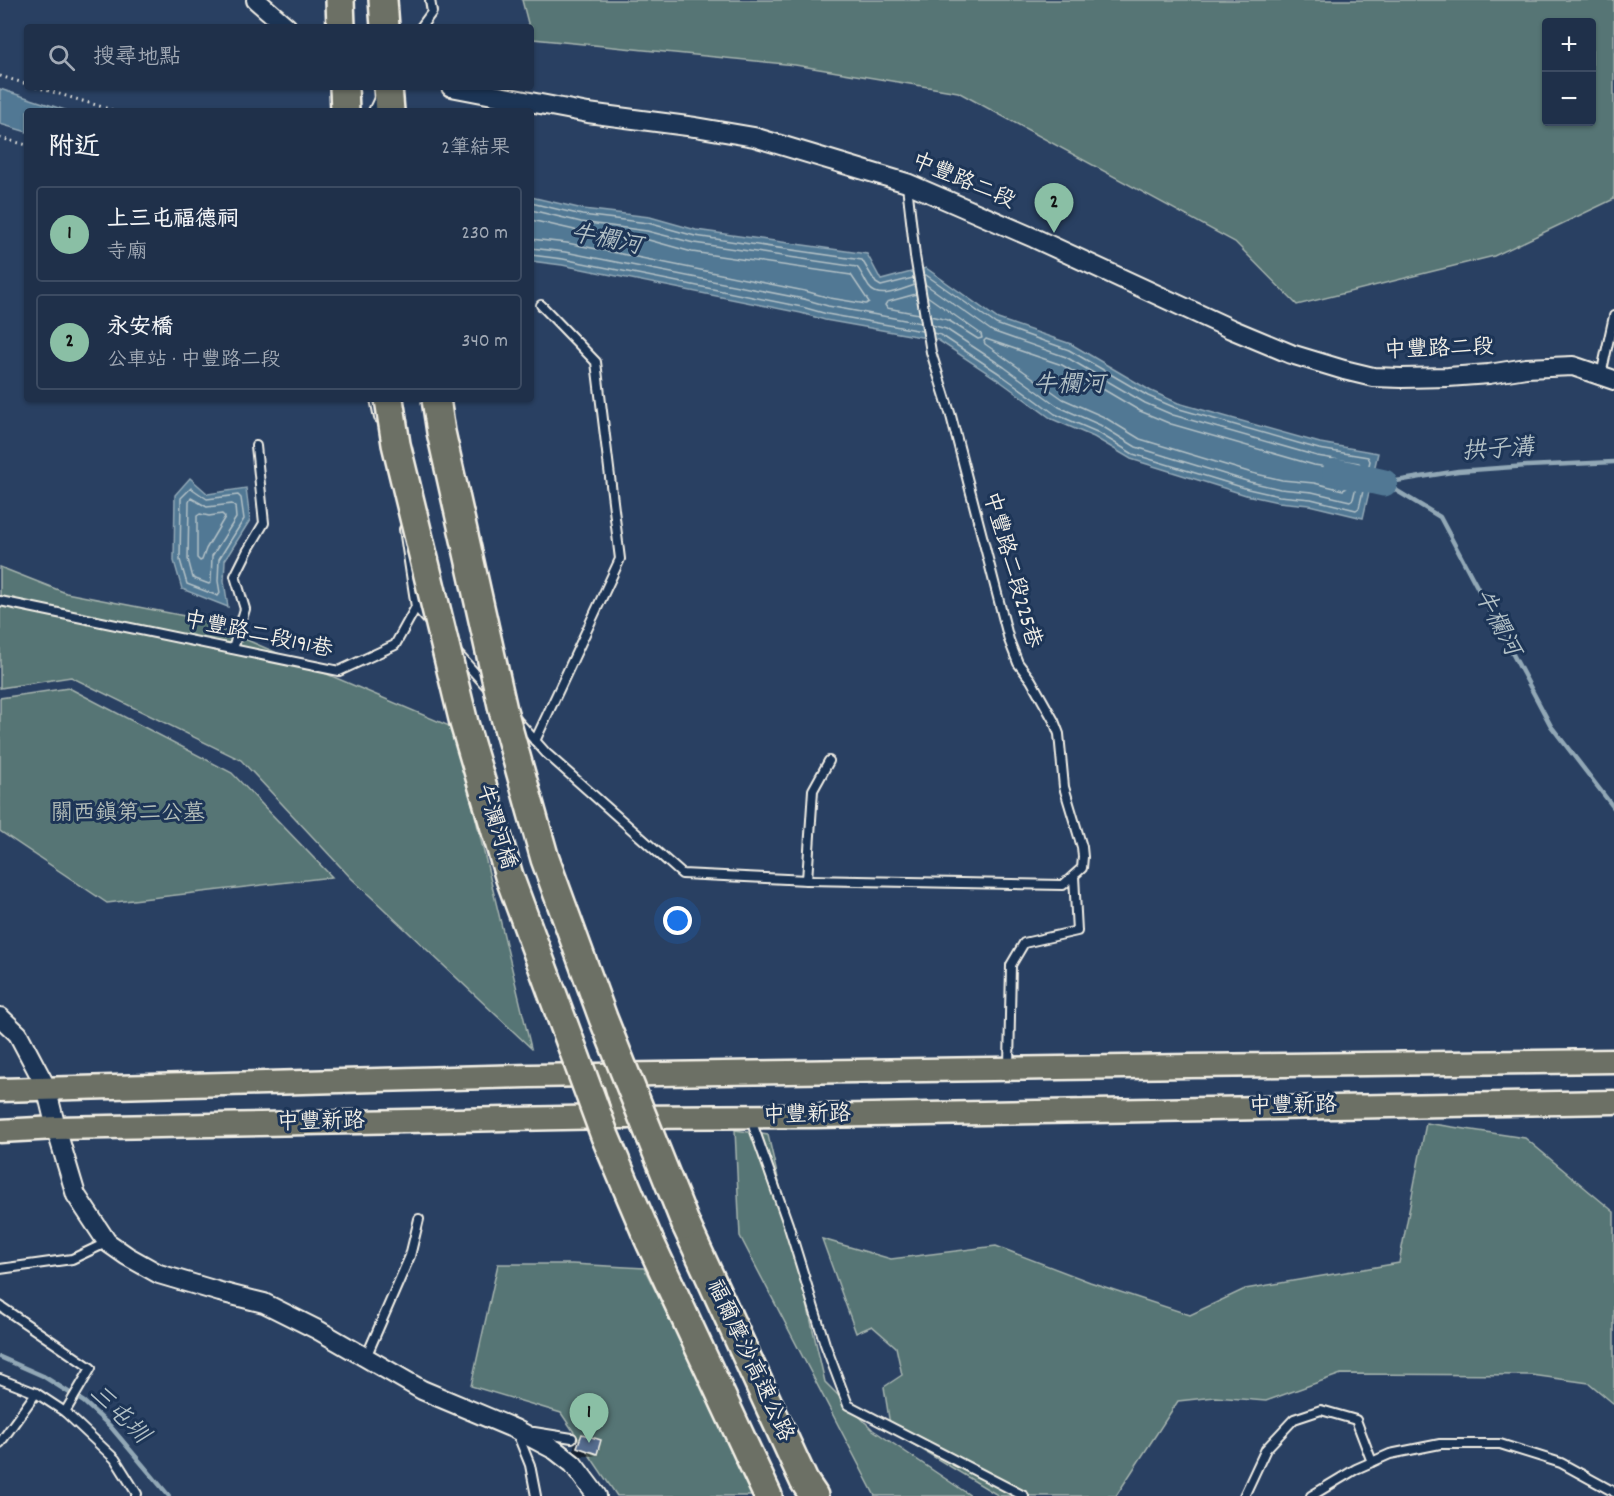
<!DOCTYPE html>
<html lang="zh-TW">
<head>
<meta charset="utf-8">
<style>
	:root { --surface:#1f304a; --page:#273851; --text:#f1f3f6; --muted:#a1a9b5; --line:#3c4b62; --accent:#8abfa5 }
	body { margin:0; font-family:Dekko,"LXGW WenKai TC",sans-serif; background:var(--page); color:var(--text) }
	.controls { position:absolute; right:18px; top:18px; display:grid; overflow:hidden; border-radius:6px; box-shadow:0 2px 4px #0004 }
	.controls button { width:54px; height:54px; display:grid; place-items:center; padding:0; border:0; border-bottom:2px solid var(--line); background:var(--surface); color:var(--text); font:30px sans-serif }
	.you { position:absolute; left:678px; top:921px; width:21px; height:21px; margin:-15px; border:4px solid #fff; border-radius:50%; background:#1a73e8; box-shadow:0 0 0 9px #1a73e833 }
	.badge { display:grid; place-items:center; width:39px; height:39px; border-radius:50%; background:var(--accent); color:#111; font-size:20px; font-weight:700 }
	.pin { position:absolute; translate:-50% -50px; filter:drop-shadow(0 2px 3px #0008) }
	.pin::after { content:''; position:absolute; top:32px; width:21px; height:18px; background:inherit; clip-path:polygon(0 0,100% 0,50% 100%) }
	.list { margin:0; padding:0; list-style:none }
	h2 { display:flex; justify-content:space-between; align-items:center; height:78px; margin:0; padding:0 24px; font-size:26px }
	h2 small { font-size:20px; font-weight:400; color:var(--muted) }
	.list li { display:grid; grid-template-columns:39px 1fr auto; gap:18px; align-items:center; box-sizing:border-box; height:96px; margin:0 12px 12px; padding:0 12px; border:2px solid var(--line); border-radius:6px }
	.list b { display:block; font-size:22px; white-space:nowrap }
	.list p { margin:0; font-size:20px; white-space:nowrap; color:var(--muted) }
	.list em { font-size:20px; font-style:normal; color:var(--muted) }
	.icon { flex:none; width:33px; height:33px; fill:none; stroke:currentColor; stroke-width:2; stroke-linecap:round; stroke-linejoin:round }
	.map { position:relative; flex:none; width:1614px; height:1496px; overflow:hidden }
	.search { position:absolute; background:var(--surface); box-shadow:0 2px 4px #0004; left:24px; top:24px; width:510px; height:66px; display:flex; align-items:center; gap:15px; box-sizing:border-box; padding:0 21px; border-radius:6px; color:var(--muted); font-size:22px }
	.panel { position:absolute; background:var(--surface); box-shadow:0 2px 4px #0004; left:24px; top:108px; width:510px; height:294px; border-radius:6px }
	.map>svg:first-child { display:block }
	.green { fill:#567574; stroke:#a5b3ae; stroke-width:1.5; fill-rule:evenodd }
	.water { fill:#517894; stroke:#92a8b6; stroke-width:1.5 }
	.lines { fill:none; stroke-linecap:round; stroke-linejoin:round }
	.shore { stroke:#b3c1c6; stroke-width:1.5 }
	.stream { stroke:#92a8b6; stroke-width:4.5 }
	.river { stroke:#517894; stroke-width:27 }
	.building { fill:#576d90; stroke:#f4f1e8; stroke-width:1.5; filter:url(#shadow) }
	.service-casing { stroke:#f4f1e8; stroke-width:12 }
	.tertiary-casing { stroke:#f4f1e8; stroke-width:22 }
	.primary-casing { stroke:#f4f1e8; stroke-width:27 }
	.motorway-casing { stroke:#f4f1e8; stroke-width:32 }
	.path { stroke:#f4f1e8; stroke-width:3; stroke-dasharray:1.5 4.5; stroke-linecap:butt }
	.service { stroke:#1d3557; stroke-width:8 }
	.tertiary { stroke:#1d3557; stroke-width:18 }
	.primary { stroke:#6c7065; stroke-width:22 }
	.motorway { stroke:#6c7065; stroke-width:27 }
	.motorway-bridge-casing { stroke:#f4f1e8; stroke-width:32; stroke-linecap:butt }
	.motorway-bridge { stroke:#6c7065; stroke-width:27 }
	.labels { text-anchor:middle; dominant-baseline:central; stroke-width:6; stroke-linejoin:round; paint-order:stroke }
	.street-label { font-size:22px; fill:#f4f1e8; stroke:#1d3557 }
	.park-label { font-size:22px; fill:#b5bfba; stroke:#1d3557 }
	.water-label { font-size:24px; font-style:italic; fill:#b3c1c6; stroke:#1d3557 }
</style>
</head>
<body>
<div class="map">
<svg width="1614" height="1496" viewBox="0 0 1614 1496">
	<defs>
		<filter id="shadow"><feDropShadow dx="-5.5" dy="5.5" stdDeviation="3" flood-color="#0009"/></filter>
	</defs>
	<rect width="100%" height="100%" fill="#294062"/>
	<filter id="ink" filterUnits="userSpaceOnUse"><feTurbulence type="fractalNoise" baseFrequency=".0167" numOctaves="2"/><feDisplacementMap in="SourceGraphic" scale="12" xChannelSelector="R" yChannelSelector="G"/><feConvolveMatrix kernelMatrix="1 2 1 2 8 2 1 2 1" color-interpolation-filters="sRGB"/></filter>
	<g filter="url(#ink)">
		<g class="green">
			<path d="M522 0H1614V199L1494 256 1297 305 1235 242 958 92 795 65 533 39 531 27H529ZM1546 22H1592V122H1546Z"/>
			<polygon points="0,567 66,593 195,618 454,728 531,1048 351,878 241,760 71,677 0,688"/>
			<polygon points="69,688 232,773 332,877 107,903 0,831 0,698"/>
			<polygon points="1426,1123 1525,1138 1614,1212 1614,1404 1589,1383 1532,1375 1341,1374 1266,1401 1215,1397 1178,1401 1116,1496 999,1496 891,1431 884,1387 902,1375 896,1347 872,1326 856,1333 822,1239 891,1259 996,1246 1090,1282 1190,1315 1245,1289 1399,1263"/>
			<polygon points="735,1130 768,1135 825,1382 873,1430 971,1496 875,1496 740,1236"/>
			<polygon points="498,1264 572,1264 644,1268 758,1496 617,1496 561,1413 471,1386"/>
		</g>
		<g class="water">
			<polygon points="0,89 68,111 27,111 27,132 0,124"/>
			<polygon points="531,197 583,209 650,217 696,230 867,254 881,280 926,268 998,319 1071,344 1151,391 1178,403 1320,443 1378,453 1363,518 1309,505 1278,502 1246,495 1131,459 1094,437 1052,419 997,379 938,340 825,320 801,313 562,265 531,261"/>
			<polygon points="190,478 208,494 246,488 250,520 225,560 224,581 228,607 182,589 174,561 175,495"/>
		</g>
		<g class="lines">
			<g class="shore">
				<polyline points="531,203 582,215 648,223 695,236 862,260 876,283 881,286 913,278"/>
				<path d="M531 210 581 222 647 231 694 243 857 267C862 273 865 281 869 287 879 301 902 289 915 285"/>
				<polyline points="531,220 579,231 645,239 692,252 851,275 869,302 866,304 830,298 805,291 567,243 531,239"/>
				<polyline points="531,248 565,252 804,299 828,306 921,323"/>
				<polyline points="531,255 563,259 802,307 827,314 922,331"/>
				<polyline points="924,275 926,275 996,324 1069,350 1148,396 1176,408 1319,449 1368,457 1370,461 1359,508 1356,510 1311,499 1279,496 1248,489 1133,454 1097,432 1055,414 1000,374 941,335 933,333"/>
				<polyline points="925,284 992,331 1066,357 1145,403 1173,415 1317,456 1359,463 1361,466 1353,499 1350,501 1312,492 1280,489 1250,482 1136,447 1100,425 1059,407 1004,367 946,329 932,325"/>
				<polyline points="916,294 887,302 885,305 887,308 919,314"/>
				<polyline points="927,296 981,334 982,338 978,339 948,320 930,316"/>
				<polygon points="986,339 1062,365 1140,411 1171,424 1314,465 1348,470 1350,473 1347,488 1343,490 1314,483 1282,480 1252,473 1140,439 1104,417 1063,399 985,344 984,341"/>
				<polygon points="191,488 207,499 238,495 241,498 244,519 219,559 218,581 220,593 218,596 187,584 180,560 181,498"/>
				<polygon points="191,498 207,507 232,504 235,506 236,518 212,556 211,582 209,584 193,578 188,559 189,502"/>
				<polygon points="200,514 209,516 222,514 225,517 206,549 202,560 200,561 197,558 197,516"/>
			</g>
			<g class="stream">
				<polyline points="1384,483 1440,517 1551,726 1614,808"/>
				<polyline points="1384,483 1458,471 1527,466 1614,462"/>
				<polyline points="0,1357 43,1376 84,1402 110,1426 169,1496"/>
			</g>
			<polyline class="river" points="1336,472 1384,483"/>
		</g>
		<polygon class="building" points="582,1434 601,1440 597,1454 577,1447"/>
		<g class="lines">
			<defs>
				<g id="service">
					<polyline points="421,27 432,12 430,0"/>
					<polyline points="373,111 380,96"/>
					<polyline points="1601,375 1614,316"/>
					<polyline points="375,399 379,418"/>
					<polyline points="0,601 339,671 395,645 416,607 404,529"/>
					<polyline points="416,607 431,624"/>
					<polyline points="233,649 245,609 235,576 248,550 264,523 256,446"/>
					<polyline points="457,653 489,689"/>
					<polyline points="515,718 546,753 682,874 807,880 813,790 829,761"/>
					<polyline points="535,741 620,559 596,362 541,305"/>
					<polyline points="807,880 1063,885 1082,868 1083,857 1082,847 1064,787 1059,734 1054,721 1031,680 1018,663 1009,640 951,416 931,352 915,256 907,185"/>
					<polyline points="1009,1066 1011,965 1024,943 1077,931 1074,876"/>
					<polyline points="751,1120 788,1224 825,1344 848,1405 1024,1496"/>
					<polyline points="0,1269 72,1259 106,1243"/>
					<polyline points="0,1306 91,1368 65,1412"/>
					<polyline points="366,1357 410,1256 419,1219"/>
					<polyline points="0,1379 36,1393 65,1412 115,1459 137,1494 136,1496"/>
					<polyline points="534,1432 572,1438"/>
					<polyline points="517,1433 530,1465 536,1496"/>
					<polyline points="0,1443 36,1393"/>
					<polyline points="1244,1496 1266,1449 1294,1419 1321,1410 1356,1420 1372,1462"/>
					<polyline points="1311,1496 1356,1469 1390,1454 1440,1444 1500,1444 1561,1463 1614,1492"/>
				</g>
				<g id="tertiary">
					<polyline points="256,0 287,27"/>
					<polyline points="451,87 588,113 695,127 754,137 907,183 1034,238 1231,329 1291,354 1344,370 1373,377 1402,378 1448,377 1489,374 1526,368 1573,366 1614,380"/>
					<polyline points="0,1017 18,1034 46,1087 56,1128 76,1195 107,1242 127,1256 159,1274 220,1292 264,1303 318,1330 422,1390 515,1429 555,1450 573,1464 597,1496"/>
				</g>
				<g id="primary">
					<polyline points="613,1075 626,1117"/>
					<polyline points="0,1090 530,1076 1190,1066 1614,1061"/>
					<polyline points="0,1131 56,1128 611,1117 815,1116 1614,1102"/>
				</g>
				<g id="motorway">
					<polyline points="340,0 341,27"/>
					<polyline points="383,0 385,27"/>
					<polyline points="344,87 345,111"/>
					<polyline points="388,87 390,111"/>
					<polyline points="686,1225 804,1481 814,1496"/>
					<polyline points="649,1240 768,1496"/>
				</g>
			</defs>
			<use href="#service" class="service-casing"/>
			<use href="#tertiary" class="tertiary-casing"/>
			<use href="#primary" class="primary-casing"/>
			<use href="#motorway" class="motorway-casing"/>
			<g class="path">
				<polyline points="0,76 27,84"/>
				<polyline points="36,87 116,111"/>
				<polyline points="0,138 27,145"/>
			</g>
			<use href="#service" class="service"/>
			<use href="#tertiary" class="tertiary"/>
			<use href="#primary" class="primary"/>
			<use href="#motorway" class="motorway"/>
			<defs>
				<g id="motorway-bridge">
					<polyline points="389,399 396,444 464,723 509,876 605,1136 649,1240"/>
					<polyline points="436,399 441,432 503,710 545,859 603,1018 686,1225"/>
				</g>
			</defs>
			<use href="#motorway-bridge" class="motorway-bridge-casing"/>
			<use href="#motorway-bridge" class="motorway-bridge"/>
		</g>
	</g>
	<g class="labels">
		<g class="street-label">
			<text transform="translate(963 182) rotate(23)">中豐路二段</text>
			<text transform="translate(1439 350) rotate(-2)">中豐路二段</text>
			<text transform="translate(1011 570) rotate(74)">中豐路二段225巷</text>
			<text transform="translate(258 636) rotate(12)">中豐路二段191巷</text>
			<text transform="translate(495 827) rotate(73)">牛瀾河橋</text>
			<text transform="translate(1293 1107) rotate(-1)">中豐新路</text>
			<text transform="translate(807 1116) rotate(-1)">中豐新路</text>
			<text transform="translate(321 1123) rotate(-1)">中豐新路</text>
			<text transform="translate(749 1361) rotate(65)">福爾摩沙高速公路</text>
		</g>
		<g class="park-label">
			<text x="128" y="814">關西鎮第二公墓</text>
		</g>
		<g class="water-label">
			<text transform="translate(606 241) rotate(11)">牛欄河</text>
			<text x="1069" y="386">牛欄河</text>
			<text transform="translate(1498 451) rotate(-4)">拱子溝</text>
			<text transform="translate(1496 623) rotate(62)">牛欄河</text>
			<text transform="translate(118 1415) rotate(44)">三屯圳</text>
		</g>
	</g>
</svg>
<div class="controls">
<button>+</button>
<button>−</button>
</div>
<div class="you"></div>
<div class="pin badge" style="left:589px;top:1443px">1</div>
<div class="pin badge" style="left:1054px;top:233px">2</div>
<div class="search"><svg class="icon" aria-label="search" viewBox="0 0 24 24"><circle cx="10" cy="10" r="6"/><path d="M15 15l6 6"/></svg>搜尋地點</div>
<section class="panel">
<h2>附近<small>2筆結果</small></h2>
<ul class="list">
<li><span class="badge">1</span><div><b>上三屯福德祠</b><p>寺廟</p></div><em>230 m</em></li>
<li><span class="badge">2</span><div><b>永安橋</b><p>公車站 · 中豐路二段</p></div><em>340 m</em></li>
</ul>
</section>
</div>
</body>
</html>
